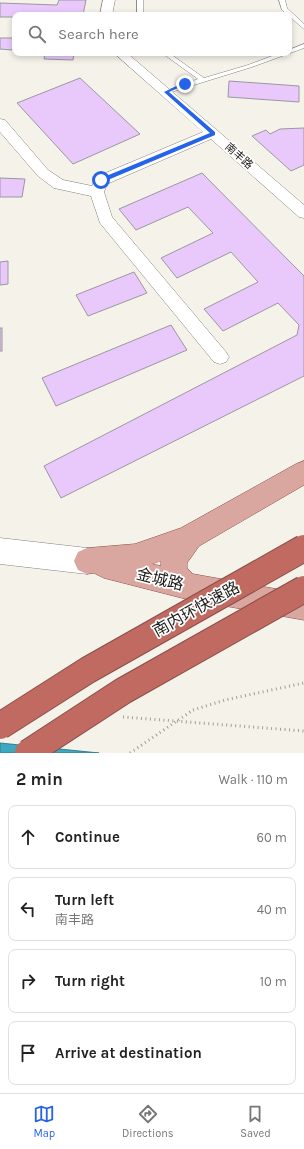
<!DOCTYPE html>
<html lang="en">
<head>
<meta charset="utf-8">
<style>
	:root { --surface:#fff; --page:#f6f6f6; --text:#222; --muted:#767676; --line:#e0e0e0; --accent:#2563eb }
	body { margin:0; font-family:Karla,"Noto Sans SC",sans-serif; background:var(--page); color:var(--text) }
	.stop { position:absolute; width:12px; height:12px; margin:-9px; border:3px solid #2563eb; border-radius:50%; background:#fff }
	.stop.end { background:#2563eb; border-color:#fff; box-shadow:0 1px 4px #0008 }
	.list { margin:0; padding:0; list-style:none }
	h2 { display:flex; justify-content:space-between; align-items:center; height:52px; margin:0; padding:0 16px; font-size:17px }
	h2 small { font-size:13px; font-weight:400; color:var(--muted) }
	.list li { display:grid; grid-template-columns:26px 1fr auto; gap:12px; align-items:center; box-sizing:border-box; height:64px; margin:0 8px 8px; padding:0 8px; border:1px solid var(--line); border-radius:8px }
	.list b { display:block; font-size:15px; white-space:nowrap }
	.list p { margin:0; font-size:13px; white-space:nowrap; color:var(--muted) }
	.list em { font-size:13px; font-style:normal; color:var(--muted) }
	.icon { flex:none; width:22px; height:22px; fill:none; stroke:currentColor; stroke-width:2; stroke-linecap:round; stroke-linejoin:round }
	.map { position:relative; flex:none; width:304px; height:753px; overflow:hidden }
	.search { position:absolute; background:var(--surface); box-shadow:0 2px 6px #0003; left:12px; right:12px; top:12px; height:44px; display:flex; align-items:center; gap:10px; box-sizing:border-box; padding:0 14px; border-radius:8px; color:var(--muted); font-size:15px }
	.sheet { height:340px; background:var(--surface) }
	nav { display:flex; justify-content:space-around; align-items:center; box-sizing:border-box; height:56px; border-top:1px solid var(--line); background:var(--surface); font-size:11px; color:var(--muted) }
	nav a { display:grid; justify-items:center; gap:2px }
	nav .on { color:var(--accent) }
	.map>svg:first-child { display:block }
	.water { fill:#3da9c0; stroke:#337f8e }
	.building { fill:#e9c9fc; stroke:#9c979f }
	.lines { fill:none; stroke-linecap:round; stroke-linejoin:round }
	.lane-casing { stroke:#84827a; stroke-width:1 }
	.street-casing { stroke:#84827a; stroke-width:1 }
	.secondary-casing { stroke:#84827a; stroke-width:1 }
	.primary-casing { stroke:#884f48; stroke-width:1 }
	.path { stroke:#a09e97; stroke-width:3; stroke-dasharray:1 3.5; stroke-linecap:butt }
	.lane { fill:#fff; fill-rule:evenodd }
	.street { fill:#fff; fill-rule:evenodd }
	.secondary { fill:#fff; fill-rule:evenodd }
	.primary { fill:#daa6a0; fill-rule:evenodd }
	.highway-bridge-casing { stroke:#884f48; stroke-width:28; stroke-linecap:butt }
	.path-bridge { stroke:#a09e97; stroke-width:3; stroke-dasharray:1 3.5; stroke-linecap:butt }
	.highway-bridge { stroke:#c16a61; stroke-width:26 }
	.route { fill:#2563eb }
	.labels { text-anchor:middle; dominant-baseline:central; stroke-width:3.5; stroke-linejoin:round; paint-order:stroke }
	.far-street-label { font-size:11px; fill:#1d1c19; stroke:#fff }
	.near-street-label { font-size:16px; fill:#1d1c19; stroke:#fff }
</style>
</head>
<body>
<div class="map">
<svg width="304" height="753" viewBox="0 0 304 753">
	<rect width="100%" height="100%" fill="#f4f2e9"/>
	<polygon class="water" points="0,743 99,753 0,753"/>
	<g class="building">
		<polygon points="59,0 86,0 83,15 15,15 15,17 0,17 0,3 57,5"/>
		<polygon points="0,38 15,38 12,50 0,49"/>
		<polygon points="45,53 74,53 73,60 44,59"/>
		<polygon points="80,78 140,134 73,164 17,103"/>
		<polygon points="229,81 299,86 299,102 228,97"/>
		<polygon points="304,128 304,165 291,171 252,136 266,130 270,134 280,129"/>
		<polygon points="202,173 304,276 304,376 61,498 44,466 297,335 299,325 278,303 223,331 204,309 258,282 231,252 177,278 161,258 213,233 188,207 136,230 119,209"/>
		<polygon points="0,178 25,179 22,197 0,197"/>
		<polygon points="8,261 8,284 0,285 0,262"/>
		<polygon points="134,272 147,293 88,316 76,295"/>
		<polygon points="171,325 187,350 56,406 42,378"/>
		<rect x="0" y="328" width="2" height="23"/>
	</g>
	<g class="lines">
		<defs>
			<g id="lane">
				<rect x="137" y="0" width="6" height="15"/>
				<polygon points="279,0 285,0 287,8 304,24 304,29 282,10"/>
				<polygon points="304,44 304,48 252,67 168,93 166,94 163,92 198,79 162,53 169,53 204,78 248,65 280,53 289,53 289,50"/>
			</g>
			<g id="street">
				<polygon points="103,0 115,0 112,15 100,15"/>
				<polygon points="114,53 127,53 304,205 304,218 299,217 211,139 107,184 104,192 112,217 226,352 229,357 226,362 220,364 214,362 100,223 91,196 54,188 38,176 0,132 0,119 5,120 48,170 63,180 92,186 96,177 203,132"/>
			</g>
			<polygon id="secondary" points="0,538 87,548 96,552 100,561 96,570 87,574 0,564"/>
			<path id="primary" d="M304 461V485L199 546 187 563V568L193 574 304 594V620L186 599 104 578 94 573 87 574 78 570 74 561 78 552 87 548 135 544 181 528 296 464ZM161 561V566L152 564Z"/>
		</defs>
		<use href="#lane" class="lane-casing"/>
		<use href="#street" class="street-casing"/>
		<use href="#secondary" class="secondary-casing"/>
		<use href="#primary" class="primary-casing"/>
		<g class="path">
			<polyline points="193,710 225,700 304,683"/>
			<polyline points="123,717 304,731"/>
		</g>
		<use href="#lane" class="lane"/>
		<use href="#street" class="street"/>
		<use href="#secondary" class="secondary"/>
		<use href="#primary" class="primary"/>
		<defs>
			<g id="highway-bridge">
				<polyline points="0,726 88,670 304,548"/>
				<polyline points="28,753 123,691 304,589"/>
			</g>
		</defs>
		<use href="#highway-bridge" class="highway-bridge-casing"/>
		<polyline class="path-bridge" points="130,753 193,710"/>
		<use href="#highway-bridge" class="highway-bridge"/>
	</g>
	<polygon class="route" points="183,83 187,84 169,92 215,132 215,135 103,182 99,182 99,179 210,133 164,92"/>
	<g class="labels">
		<g class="far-street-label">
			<text transform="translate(239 156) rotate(41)">南丰路</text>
		</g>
		<g class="near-street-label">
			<text transform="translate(160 579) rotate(14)">金城路</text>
			<text transform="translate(196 609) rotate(-29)">南内环快速路</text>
		</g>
	</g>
</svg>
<div class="stop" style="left:101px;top:180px"></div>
<div class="stop end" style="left:185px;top:84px"></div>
<div class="search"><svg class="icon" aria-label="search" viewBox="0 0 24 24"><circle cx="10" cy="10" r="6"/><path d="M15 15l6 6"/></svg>Search here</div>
</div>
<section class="sheet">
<h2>2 min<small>Walk · 110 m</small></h2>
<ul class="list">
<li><svg class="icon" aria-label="ahead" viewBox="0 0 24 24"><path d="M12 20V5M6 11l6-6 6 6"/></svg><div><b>Continue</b></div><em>60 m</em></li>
<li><svg class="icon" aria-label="left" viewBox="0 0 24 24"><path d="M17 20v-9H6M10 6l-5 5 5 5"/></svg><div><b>Turn left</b><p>南丰路</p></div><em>40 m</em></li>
<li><svg class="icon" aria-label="right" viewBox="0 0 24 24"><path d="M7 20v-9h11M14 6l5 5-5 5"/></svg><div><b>Turn right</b></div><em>10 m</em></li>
<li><svg class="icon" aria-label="arrive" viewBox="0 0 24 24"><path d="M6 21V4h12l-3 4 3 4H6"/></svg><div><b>Arrive at destination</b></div></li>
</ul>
</section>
<nav>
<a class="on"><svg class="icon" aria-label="map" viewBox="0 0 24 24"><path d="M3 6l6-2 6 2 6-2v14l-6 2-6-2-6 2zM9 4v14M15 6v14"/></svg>Map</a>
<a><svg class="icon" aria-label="directions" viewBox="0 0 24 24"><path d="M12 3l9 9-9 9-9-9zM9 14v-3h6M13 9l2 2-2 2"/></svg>Directions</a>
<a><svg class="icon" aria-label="saved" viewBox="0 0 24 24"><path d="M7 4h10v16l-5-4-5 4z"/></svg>Saved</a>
</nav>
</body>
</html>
